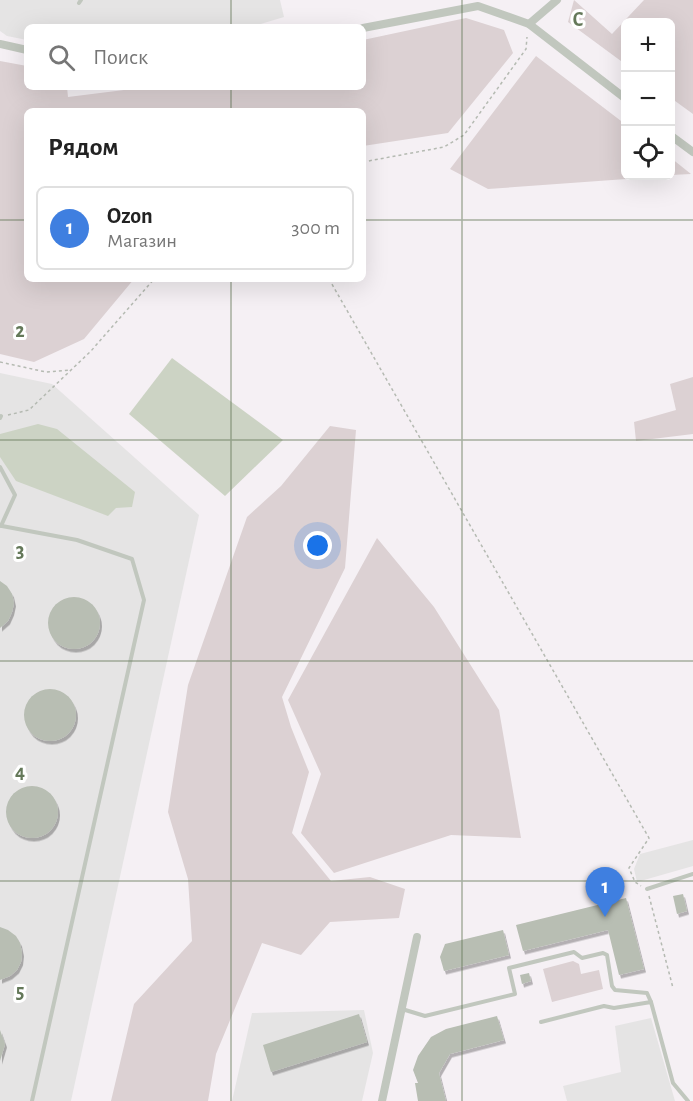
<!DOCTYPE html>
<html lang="ru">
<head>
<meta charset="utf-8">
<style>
	:root { --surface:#fff; --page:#f6f6f6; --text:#222; --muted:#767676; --line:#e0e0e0; --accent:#111827 }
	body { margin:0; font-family:"Alegreya Sans",sans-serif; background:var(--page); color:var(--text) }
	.controls { position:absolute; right:18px; top:18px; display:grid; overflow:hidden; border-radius:9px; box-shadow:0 6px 24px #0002 }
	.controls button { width:54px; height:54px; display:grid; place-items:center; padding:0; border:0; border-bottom:2px solid var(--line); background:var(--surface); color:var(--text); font:30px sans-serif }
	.you { position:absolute; left:318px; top:546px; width:21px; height:21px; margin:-15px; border:4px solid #fff; border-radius:50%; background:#1a73e8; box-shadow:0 0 0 9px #1a73e833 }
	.badge { display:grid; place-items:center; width:39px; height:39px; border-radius:50%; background:var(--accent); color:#fff; font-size:20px; font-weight:700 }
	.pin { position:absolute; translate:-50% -50px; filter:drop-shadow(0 2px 3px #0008) }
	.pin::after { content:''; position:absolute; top:32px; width:21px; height:18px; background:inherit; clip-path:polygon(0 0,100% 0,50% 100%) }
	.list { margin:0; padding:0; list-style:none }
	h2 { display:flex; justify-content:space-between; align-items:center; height:78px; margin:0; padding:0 24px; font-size:26px }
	h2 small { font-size:20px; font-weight:400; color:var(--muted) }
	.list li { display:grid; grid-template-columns:39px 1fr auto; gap:18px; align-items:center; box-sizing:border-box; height:84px; margin:0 12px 12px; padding:0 12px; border:2px solid var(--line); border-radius:9px }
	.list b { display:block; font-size:22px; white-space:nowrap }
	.list p { margin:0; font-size:20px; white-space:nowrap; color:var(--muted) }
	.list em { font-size:20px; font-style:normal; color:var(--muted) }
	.icon { flex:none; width:33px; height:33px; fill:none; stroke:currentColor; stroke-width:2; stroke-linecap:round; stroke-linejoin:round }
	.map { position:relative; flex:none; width:693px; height:1101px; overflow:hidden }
	.search { position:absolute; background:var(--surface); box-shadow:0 6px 24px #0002; left:24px; top:24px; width:342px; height:66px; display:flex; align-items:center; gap:15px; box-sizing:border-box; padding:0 21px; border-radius:9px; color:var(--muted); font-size:22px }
	.panel { position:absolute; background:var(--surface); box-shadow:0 6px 24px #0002; left:24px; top:108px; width:342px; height:174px; border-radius:9px }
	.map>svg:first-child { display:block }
	.built { fill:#e5e4e4 }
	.green { fill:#dcd1d3 }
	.water { fill:#ccd3c4 }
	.building { fill:#b8beb3; filter:url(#shadow) }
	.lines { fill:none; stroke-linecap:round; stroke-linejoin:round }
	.path { stroke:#b5bab2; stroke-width:1.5; stroke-dasharray:3 3; stroke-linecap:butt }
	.lane { stroke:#c1c7be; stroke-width:4 }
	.street { stroke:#c1c7be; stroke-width:8 }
	.grid { fill:none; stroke:#647859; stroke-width:1.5; stroke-opacity:0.55 }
	.grid-label { font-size:20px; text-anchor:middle; font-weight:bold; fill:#647859; stroke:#fff; stroke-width:6; stroke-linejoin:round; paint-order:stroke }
</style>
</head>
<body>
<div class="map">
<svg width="693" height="1101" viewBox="0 0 693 1101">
	<defs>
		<filter id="shadow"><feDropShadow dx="2" dy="3.5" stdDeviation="0" flood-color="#0004"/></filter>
	</defs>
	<rect width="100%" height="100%" fill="#f5f0f4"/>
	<g class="built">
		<polygon points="0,0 280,0 284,17 251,27 27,27 27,40 7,36 0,31"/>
		<polygon points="0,373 52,384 199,515 71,1101 0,1101"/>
		<polygon points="693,840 693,866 637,882 634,869 640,854"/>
		<polygon points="364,1010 373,1053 362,1101 232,1101 252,1013"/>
		<polygon points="651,1018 675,1101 567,1101 563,1086 621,1072 615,1026"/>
	</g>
	<g class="green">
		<polygon points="574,0 612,34 644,0 693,0 693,114 671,98 670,22 626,22 625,64 568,22"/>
		<polygon points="466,18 504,30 513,53 448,133 363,146 363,111 27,111 27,279 134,279 84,339 34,362 0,354 0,61 27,66 27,87 67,87 68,97 148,87 363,87 363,40"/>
		<polygon points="536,56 625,124 626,176 668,176 488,189 450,169"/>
		<polygon points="671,158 691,174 671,175"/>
		<polygon points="693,377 693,434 636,441 634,422 676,410 670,384"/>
		<polygon points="330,426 356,430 345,568 282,697 291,727 309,772 292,833 331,881 370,877 405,889 399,918 330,922 301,955 262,943 216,1054 208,1101 111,1101 134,1004 192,941 188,879 168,812 188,685 247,517 281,486"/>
		<polygon points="377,538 434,607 499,710 521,838 451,835 334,873 301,833 321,774 288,700"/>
		<polygon points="573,961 579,964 581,974 599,970 603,989 552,1002 543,969"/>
	</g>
	<g class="water">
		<polygon points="172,358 283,440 225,496 129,414"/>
		<polygon points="38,424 57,429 135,492 132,507 116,508 108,516 16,481 0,457 0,434"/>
	</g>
	<g class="building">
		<polygon points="0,581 7,586 12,594 14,603 12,612 8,621 0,628"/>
		<circle cx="74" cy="623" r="26"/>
		<circle cx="50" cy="715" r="26"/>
		<circle cx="32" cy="812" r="26"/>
		<polygon points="683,894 687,911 677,914 673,896"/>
		<polygon points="626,898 644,969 619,975 608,930 523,951 516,925"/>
		<polygon points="0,927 8,930 16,936 20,943 22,953 21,962 17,970 10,976 0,980"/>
		<polygon points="503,930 509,955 444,971 440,957 445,944"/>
		<polygon points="529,973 531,981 522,984 520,975"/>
		<polygon points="359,1014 367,1042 271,1072 263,1045"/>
		<polygon points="497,1016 504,1040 450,1054 439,1073 446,1101 418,1101 415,1083 418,1083 413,1070 418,1056 431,1037 446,1029"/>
		<polygon points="0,1030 5,1044 0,1061"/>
	</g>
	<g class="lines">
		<g class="path">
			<polyline points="363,162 444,147 464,135 526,49 527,37"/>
			<polyline points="329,279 649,838 629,868 635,882 641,886"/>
			<polyline points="0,362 46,372 70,370"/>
			<polyline points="8,415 29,410 91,351 154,279"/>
			<polyline points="649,896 673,988"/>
		</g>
		<g class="lane">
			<polyline points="79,3 81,0"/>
			<polyline points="0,418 1,416"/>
			<polyline points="0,467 15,495 1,526"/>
			<polyline points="2,526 77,540 132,559 144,600 32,1101"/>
			<polyline points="647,889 693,874"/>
			<polyline points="402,1009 425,1016 515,994 509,968 574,952 582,958 603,953 607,955 612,986 615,990 647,993 651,1002"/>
			<polyline points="541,1022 604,1006 614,1008 651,1002 673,1083 688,1101"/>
		</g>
		<g class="street">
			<polyline points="529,24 557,0"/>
			<polyline points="363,28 478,6 529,24 626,99"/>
			<polyline points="0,44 27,50"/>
			<polyline points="670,135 693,152"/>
			<polyline points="382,1101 417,937"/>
		</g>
	</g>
	<path class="grid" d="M231 0V27M462 0V1101M231 87V111M0 220H27M363 220H693M231 279V1101M0 440H693M0 661H693M0 881H693"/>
	<g class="grid-label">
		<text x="578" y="26">C</text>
		<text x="20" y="337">2</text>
		<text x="20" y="557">3</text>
		<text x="20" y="778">4</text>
		<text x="20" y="998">5</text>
	</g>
</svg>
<div class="controls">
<button>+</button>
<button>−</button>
<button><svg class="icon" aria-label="locate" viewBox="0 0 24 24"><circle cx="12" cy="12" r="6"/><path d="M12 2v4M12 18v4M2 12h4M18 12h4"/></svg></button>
</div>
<div class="you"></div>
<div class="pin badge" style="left:605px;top:917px;background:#3f7fe0">1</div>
<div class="search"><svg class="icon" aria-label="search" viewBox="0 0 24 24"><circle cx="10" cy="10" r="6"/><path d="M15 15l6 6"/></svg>Поиск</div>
<section class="panel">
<h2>Рядом<small></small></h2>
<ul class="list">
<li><span class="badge" style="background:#3f7fe0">1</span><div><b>Ozon</b><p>Магазин</p></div><em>300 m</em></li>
</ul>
</section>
</div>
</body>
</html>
